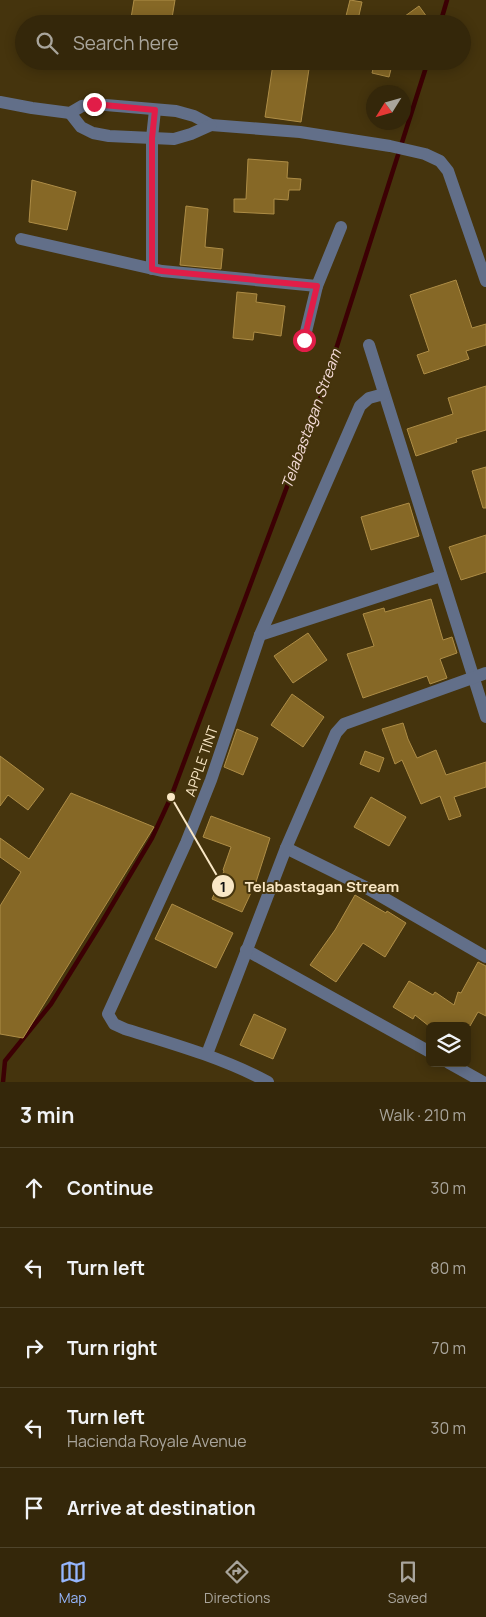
<!DOCTYPE html>
<html lang="en">
<head>
<meta charset="utf-8">
<style>
	:root { --surface:#34270a; --page:#3c2f13; --text:#f1f3f6; --muted:#a9a59c; --line:#4e442b; --accent:#95b6fd }
	body { margin:0; font-family:Manrope,sans-serif; background:var(--page); color:var(--text) }
	.controls { position:absolute; right:15px; bottom:15px; display:grid; overflow:hidden; border-radius:8px; box-shadow:0 2px 12px #0003 }
	.controls button { width:45px; height:45px; display:grid; place-items:center; padding:0; border:0; border-bottom:1px solid var(--line); background:var(--surface); color:var(--text); font:25px sans-serif }
	.compass { position:absolute; left:366px; top:85px; width:45px; height:45px; border-radius:50%; background:var(--surface); box-shadow:0 2px 12px #0003; rotate:233deg }
	.stop { position:absolute; width:15px; height:15px; margin:-11px; border:4px solid #e11d48; border-radius:50%; background:#fff }
	.stop.end { background:#e11d48; border-color:#fff; box-shadow:0 1px 5px #0008 }
	.list { margin:0; padding:0; list-style:none }
	h2 { display:flex; justify-content:space-between; align-items:center; height:65px; margin:0; padding:0 20px; font-size:21px }
	h2 small { font-size:16px; font-weight:400; color:var(--muted) }
	.list li { display:grid; grid-template-columns:32px 1fr auto; gap:15px; align-items:center; box-sizing:border-box; height:80px; padding:0 20px; border-top:1px solid var(--line) }
	.list b { display:block; font-size:19px; white-space:nowrap }
	.list p { margin:0; font-size:16px; white-space:nowrap; color:var(--muted) }
	.list em { font-size:16px; font-style:normal; color:var(--muted) }
	.icon { flex:none; width:28px; height:28px; fill:none; stroke:currentColor; stroke-width:2; stroke-linecap:round; stroke-linejoin:round }
	.map { position:relative; flex:none; width:486px; height:1082px; overflow:hidden }
	.search { position:absolute; background:var(--surface); box-shadow:0 2px 12px #0003; left:15px; right:15px; top:15px; height:55px; display:flex; align-items:center; gap:12px; box-sizing:border-box; padding:0 18px; border-radius:28px; color:var(--muted); font-size:19px }
	.sheet { height:465px; background:var(--surface) }
	nav { display:flex; justify-content:space-around; align-items:center; box-sizing:border-box; height:70px; border-top:1px solid var(--line); background:var(--surface); font-size:14px; color:var(--muted) }
	nav a { display:grid; justify-items:center; gap:2px }
	nav .on { color:var(--accent) }
	.map>svg:first-child { display:block }
	.lines { fill:none; stroke-linecap:round; stroke-linejoin:round }
	.stream { stroke:#3c0004; stroke-width:4.5 }
	.building { fill:#866826; stroke:#ae8d46 }
	.minor { stroke:#626f89; stroke-width:12 }
	.route { stroke:#e11d48; stroke-width:6 }
	.labels { text-anchor:middle; dominant-baseline:central; stroke-width:4; stroke-linejoin:round; paint-order:stroke }
	.street-label { font-size:14px; fill:#f9e7c5; stroke:#45340d }
	.water-label { font-size:15px; font-style:italic; fill:#f7ddda; stroke:#45340d }
	.leader { fill:none; stroke:#f9e7c5; stroke-width:2 }
	.callout-dot { fill:#f9e7c5; stroke:#45340d; stroke-width:2 }
	.mark-label { font-size:15px; text-anchor:middle; font-weight:bold; fill:#111 }
	.callout-label { font-size:15px; text-anchor:middle; font-weight:bold; fill:#f9e7c5; stroke:#45340d; stroke-width:4; stroke-linejoin:round; paint-order:stroke }
</style>
</head>
<body>
<div class="map">
<svg width="486" height="1082" viewBox="0 0 486 1082">
	<rect width="100%" height="100%" fill="#45340d"/>
	<g class="lines">
		<g class="stream">
			<polyline points="440,24 447,0"/>
			<polyline points="3,1082 5,1061 51,1004 102,922 152,838 171,797 322,393 428,61"/>
		</g>
	</g>
	<g class="building">
		<polygon points="134,0 175,0 171,24 130,24"/>
		<polygon points="350,0 362,2 357,24 344,24"/>
		<polygon points="419,6 432,24 394,24"/>
		<polygon points="375,61 393,61 389,77 372,73"/>
		<polygon points="273,64 309,69 301,122 265,117"/>
		<polygon points="248,159 288,162 287,178 301,179 300,190 289,190 288,200 274,199 274,214 234,212 234,199 246,199"/>
		<polygon points="32,180 76,192 67,230 29,222"/>
		<polygon points="186,206 208,209 205,247 223,249 221,269 180,265"/>
		<polygon points="456,280 472,328 486,324 486,345 466,351 469,359 424,374 417,355 429,351 410,295"/>
		<polygon points="237,292 257,294 256,302 285,306 281,336 254,332 253,340 233,338"/>
		<polygon points="486,386 486,430 456,439 457,442 416,456 407,429 453,414 448,398"/>
		<polygon points="486,467 486,508 483,508 472,471"/>
		<polygon points="409,503 419,536 371,550 361,517"/>
		<polygon points="486,535 486,572 461,580 449,547"/>
		<polygon points="431,599 443,640 452,637 457,653 440,659 447,678 430,684 427,676 363,698 347,654 374,646 363,614 384,608 385,612"/>
		<polygon points="308,633 327,660 293,683 274,656"/>
		<polygon points="292,694 324,717 303,747 271,725"/>
		<polygon points="403,723 408,739 417,758 436,750 446,775 486,762 486,787 454,797 461,816 449,820 440,796 421,804 402,760 395,764 382,729"/>
		<polygon points="237,729 258,738 243,775 224,767"/>
		<polygon points="365,751 384,758 379,772 360,764"/>
		<polygon points="0,756 44,789 28,810 8,795 0,806"/>
		<polygon points="71,793 154,827 23,1038 0,1034 0,906 21,872 0,857 0,838 29,859"/>
		<polygon points="371,797 406,817 389,846 354,827"/>
		<polygon points="211,816 270,838 256,882 242,912 212,899 224,871 223,870 231,847 203,837"/>
		<polygon points="355,895 386,913 387,911 406,923 385,957 363,943 336,982 310,965 335,930"/>
		<polygon points="172,904 233,933 216,968 155,939"/>
		<polygon points="478,962 486,966 486,1016 478,1012 470,1026 429,1026 415,1015 413,1019 393,1007 409,981 433,995 435,992 454,1005 458,992 461,993"/>
		<polygon points="254,1014 286,1029 273,1059 240,1045"/>
	</g>
	<g class="lines">
		<g class="minor">
			<polyline points="0,102 32,108 70,113 82,106 94,104 176,111 194,116 211,125 300,132 390,146 425,154 440,161 448,171 486,281"/>
			<polyline points="70,113 81,127 93,133 109,136 174,139 191,134 211,125"/>
			<polyline points="21,239 162,271 317,286"/>
			<polyline points="152,269 152,138 155,110"/>
			<polyline points="304,340 317,286 341,227"/>
			<polyline points="369,345 486,717"/>
			<polyline points="260,635 441,576"/>
			<polyline points="286,848 365,887 486,957"/>
			<polyline points="246,950 430,1052"/>
			<polyline points="207,1054 286,848 336,733 344,724 486,673"/>
			<polyline points="449,1063 483,1082"/>
			<path d="M268 1082C223 1058 174 1044 125 1029L114 1024 108 1014 186 843 211 780 260 635 360 406 369 398 384 394"/>
		</g>
	</g>
	<g class="lines">
		<polyline class="route" points="94,104 155,110 152,138 152,269 162,271 317,286 304,340"/>
	</g>
	<g class="labels">
		<g class="street-label">
			<text transform="translate(201 761) rotate(-71)">APPLE TINT</text>
		</g>
		<g class="water-label">
			<text transform="translate(311 419) rotate(-70)">Telabastagan Stream</text>
		</g>
	</g>
	<path class="leader" d="M171 797L223 886"/>
	<g class="callout-dot">
		<circle cx="171" cy="797" r="5"/>
		<circle cx="223" cy="886" r="12"/>
	</g>
	<g class="mark-label">
		<text x="223" y="892">1</text>
	</g>
	<g class="callout-label">
		<text x="322" y="892">Telabastagan Stream</text>
	</g>
</svg>
<div class="controls">
<button><svg class="icon" aria-label="layers" viewBox="0 0 24 24"><path d="M12 4l9 5-9 5-9-5zM3 14l9 5 9-5"/></svg></button>
</div>
<svg class="compass" viewBox="-18 -18 36 36"><path d="M0-13l5 13h-10z" fill="#e53935"/><path d="M0 13l5-13h-10z" fill="#a9a59c"/></svg>
<div class="stop" style="left:304px;top:340px"></div>
<div class="stop end" style="left:94px;top:104px"></div>
<div class="search"><svg class="icon" aria-label="search" viewBox="0 0 24 24"><circle cx="10" cy="10" r="6"/><path d="M15 15l6 6"/></svg>Search here</div>
</div>
<section class="sheet">
<h2>3 min<small>Walk · 210 m</small></h2>
<ul class="list">
<li><svg class="icon" aria-label="ahead" viewBox="0 0 24 24"><path d="M12 20V5M6 11l6-6 6 6"/></svg><div><b>Continue</b></div><em>30 m</em></li>
<li><svg class="icon" aria-label="left" viewBox="0 0 24 24"><path d="M17 20v-9H6M10 6l-5 5 5 5"/></svg><div><b>Turn left</b></div><em>80 m</em></li>
<li><svg class="icon" aria-label="right" viewBox="0 0 24 24"><path d="M7 20v-9h11M14 6l5 5-5 5"/></svg><div><b>Turn right</b></div><em>70 m</em></li>
<li><svg class="icon" aria-label="left" viewBox="0 0 24 24"><path d="M17 20v-9H6M10 6l-5 5 5 5"/></svg><div><b>Turn left</b><p>Hacienda Royale Avenue</p></div><em>30 m</em></li>
<li><svg class="icon" aria-label="arrive" viewBox="0 0 24 24"><path d="M6 21V4h12l-3 4 3 4H6"/></svg><div><b>Arrive at destination</b></div></li>
</ul>
</section>
<nav>
<a class="on"><svg class="icon" aria-label="map" viewBox="0 0 24 24"><path d="M3 6l6-2 6 2 6-2v14l-6 2-6-2-6 2zM9 4v14M15 6v14"/></svg>Map</a>
<a><svg class="icon" aria-label="directions" viewBox="0 0 24 24"><path d="M12 3l9 9-9 9-9-9zM9 14v-3h6M13 9l2 2-2 2"/></svg>Directions</a>
<a><svg class="icon" aria-label="saved" viewBox="0 0 24 24"><path d="M7 4h10v16l-5-4-5 4z"/></svg>Saved</a>
</nav>
</body>
</html>
